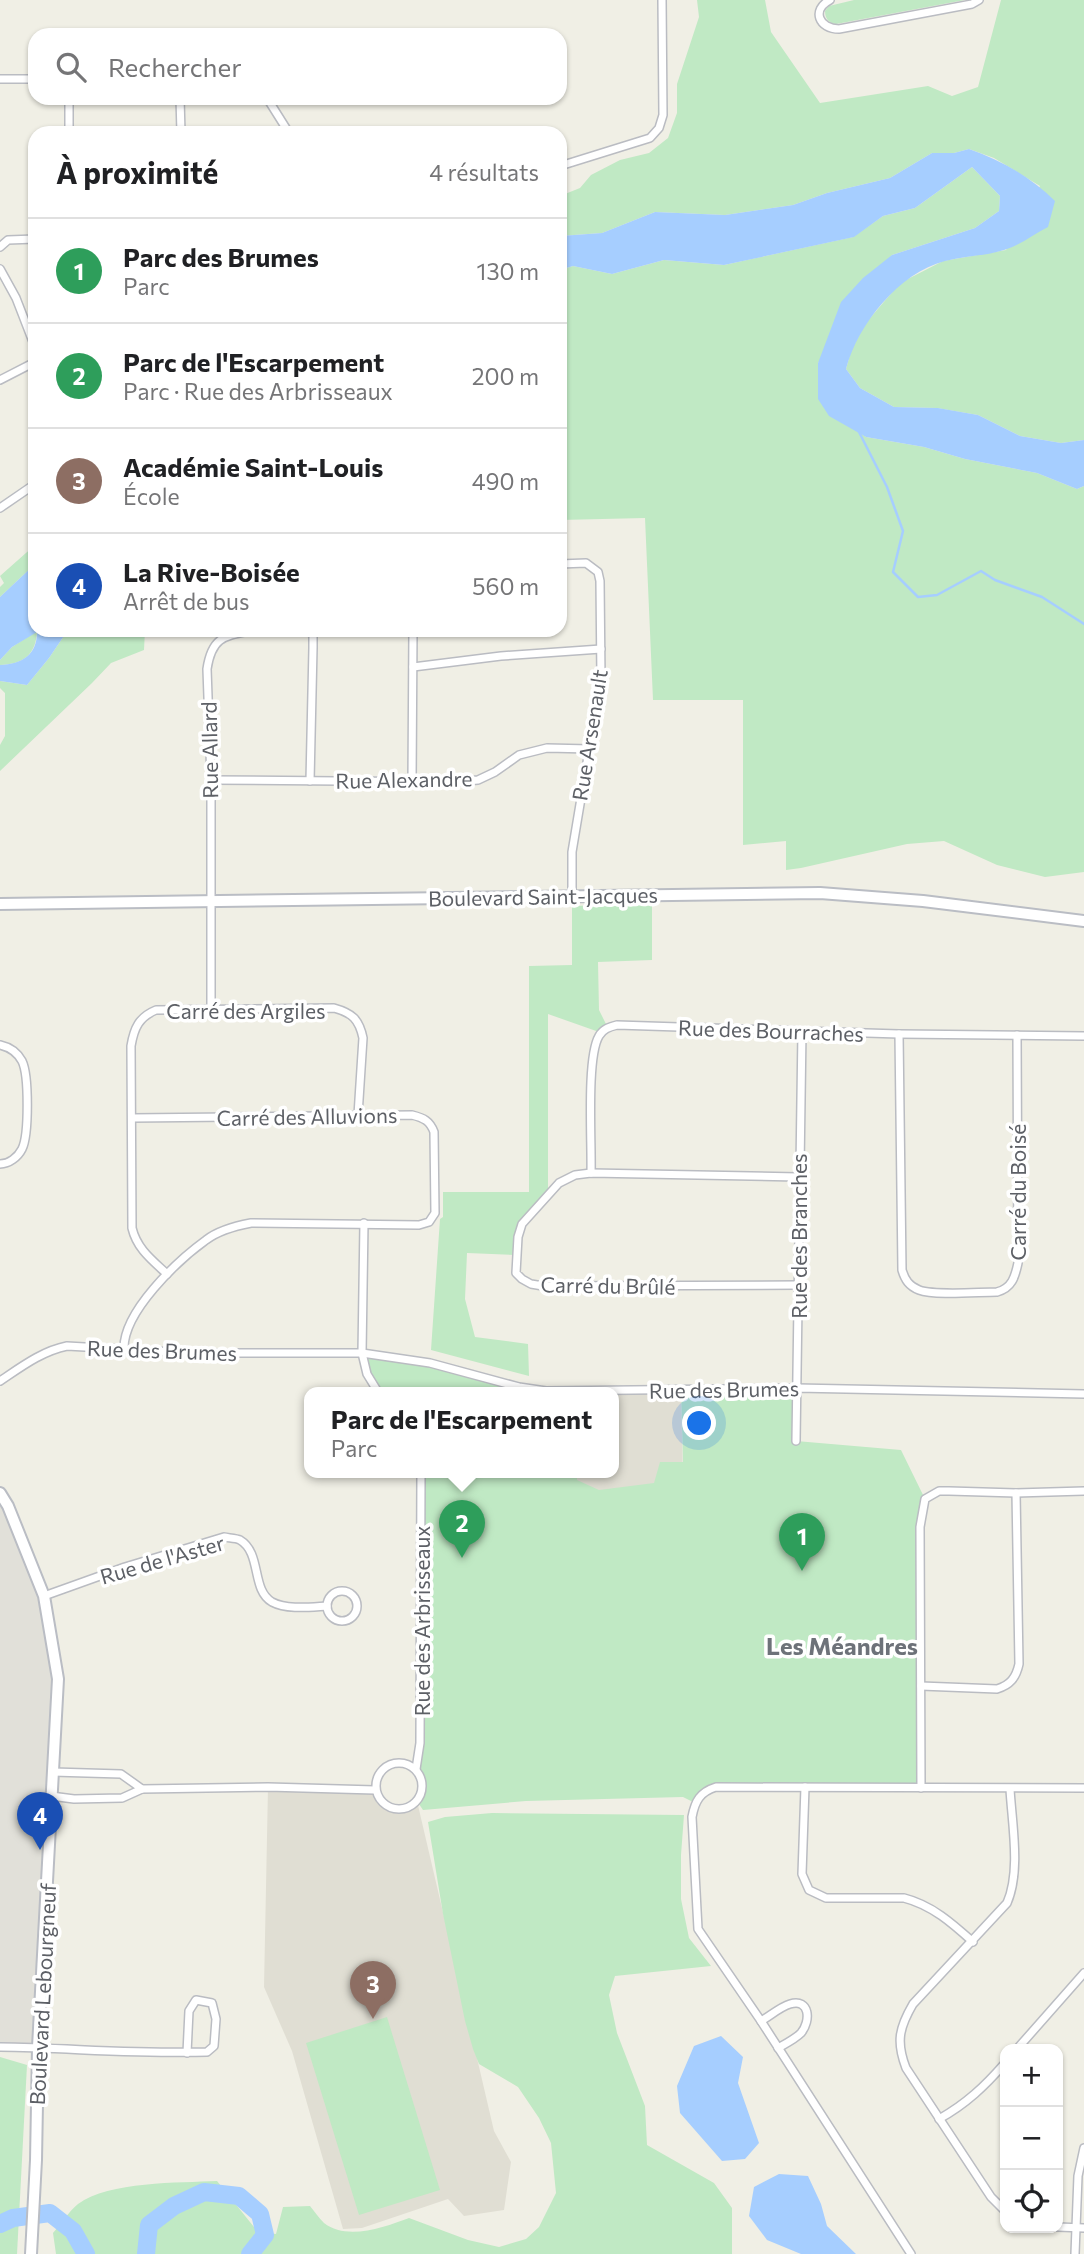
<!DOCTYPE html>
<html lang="fr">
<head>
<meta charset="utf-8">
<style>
	:root { --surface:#fff; --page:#f6f6f6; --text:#202124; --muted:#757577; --line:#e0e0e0; --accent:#1a73e8 }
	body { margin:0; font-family:Commissioner,sans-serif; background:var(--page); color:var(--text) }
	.controls { position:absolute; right:21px; bottom:21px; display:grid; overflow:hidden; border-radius:14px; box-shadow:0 2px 5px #0004 }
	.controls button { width:63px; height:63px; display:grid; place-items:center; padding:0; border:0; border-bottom:2px solid var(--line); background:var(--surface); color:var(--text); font:35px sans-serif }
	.you { position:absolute; left:700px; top:1424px; width:24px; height:24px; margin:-18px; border:5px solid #fff; border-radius:50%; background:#1a73e8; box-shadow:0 0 0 10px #1a73e833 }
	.badge { display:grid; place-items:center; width:46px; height:46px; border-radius:50%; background:var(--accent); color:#fff; font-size:23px; font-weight:700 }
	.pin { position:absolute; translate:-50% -58px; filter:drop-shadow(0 2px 4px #0008) }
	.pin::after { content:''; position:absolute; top:37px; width:24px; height:21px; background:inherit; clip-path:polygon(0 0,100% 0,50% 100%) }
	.popup { position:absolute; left:304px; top:1387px; width:315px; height:91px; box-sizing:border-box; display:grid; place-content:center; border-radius:14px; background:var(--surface); filter:drop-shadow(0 2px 5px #0005); font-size:23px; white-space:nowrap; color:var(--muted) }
	.popup b { font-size:26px; color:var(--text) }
	.popup::after { content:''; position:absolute; left:50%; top:100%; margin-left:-14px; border:14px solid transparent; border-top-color:var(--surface) }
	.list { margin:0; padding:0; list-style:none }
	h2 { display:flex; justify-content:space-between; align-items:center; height:91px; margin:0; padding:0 28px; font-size:30px }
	h2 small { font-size:23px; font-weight:400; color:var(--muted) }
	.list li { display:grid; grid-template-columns:46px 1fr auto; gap:21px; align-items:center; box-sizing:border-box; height:105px; padding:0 28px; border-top:2px solid var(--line) }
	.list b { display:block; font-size:26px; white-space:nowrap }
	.list p { margin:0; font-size:23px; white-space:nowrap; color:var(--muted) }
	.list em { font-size:23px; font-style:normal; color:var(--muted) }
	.icon { flex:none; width:38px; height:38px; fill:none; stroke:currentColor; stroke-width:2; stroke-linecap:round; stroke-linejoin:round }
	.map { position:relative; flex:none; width:1084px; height:2254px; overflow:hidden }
	.search { position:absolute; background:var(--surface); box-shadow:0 2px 5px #0004; left:28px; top:28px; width:539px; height:77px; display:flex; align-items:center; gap:18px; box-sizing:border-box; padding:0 24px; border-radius:21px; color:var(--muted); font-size:26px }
	.panel { position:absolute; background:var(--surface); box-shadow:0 2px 5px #0004; left:28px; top:126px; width:539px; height:511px; border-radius:21px }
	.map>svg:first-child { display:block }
	.industrial { fill:#e1e0d9 }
	.education { fill:#e0ded3 }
	.green { fill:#c0e9c4 }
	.water { fill:#a6ceff }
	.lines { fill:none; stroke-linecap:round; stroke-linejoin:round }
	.stream { stroke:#a6ceff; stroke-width:2.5 }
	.river { stroke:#a6ceff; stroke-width:18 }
	.street-casing { stroke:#babcc2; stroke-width:10 }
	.secondary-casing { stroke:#babdc4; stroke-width:14 }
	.street { stroke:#fff; stroke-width:7 }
	.secondary { stroke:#fff; stroke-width:10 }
	.labels { text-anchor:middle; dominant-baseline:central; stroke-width:7; stroke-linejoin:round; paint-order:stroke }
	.street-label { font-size:21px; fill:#5d6066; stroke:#fff }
	.quarter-label { font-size:24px; font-weight:bold; fill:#6d7279; stroke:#fff }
</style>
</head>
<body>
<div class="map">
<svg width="1084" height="2254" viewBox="0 0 1084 2254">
	<rect width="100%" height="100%" fill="#f0efe5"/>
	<polygon class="industrial" points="0,1493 44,1596 58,1679 38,2047 0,2047"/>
	<g class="education">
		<polygon points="681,1389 686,1616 527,1472 614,1472 614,1392"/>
		<polygon points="268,1787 375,1790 380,1800 388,1808 399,1810 409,1808 417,1801 494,2131 511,2162 504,2210 464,2216 448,2199 362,2228 343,2229 292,2051 264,1987"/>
	</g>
	<g class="green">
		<polygon points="697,0 765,0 771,32 820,103 928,86 952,96 978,87 1001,0 1084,0 1084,440 1061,443 1020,436 978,415 937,408 894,407 860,388 846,369 851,351 865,324 900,283 943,261 1006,250 1040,186 994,158 969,149 954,153 932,153 890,178 827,193 793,205 725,215 655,212 602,233 560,236 560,196 580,188 591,175 620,160 649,153 668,138 677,113 677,84 699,17"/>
		<path d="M854 0H965L836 24C829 23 825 19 825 11L829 6Z"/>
		<polygon points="972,167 1000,196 999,211 975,228 892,255 818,363 859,432 866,437 924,447 965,459 1037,473 1077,489 1084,486 1084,872 1045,877 997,865 944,841 907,844 801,868 786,870 786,841 743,845 743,700 653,700 645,518 560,520 560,270 573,266 612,274 664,260 724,265 853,237 883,216 915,208"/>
		<polygon points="35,545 35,564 0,597 0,587 4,583 0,576"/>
		<polygon points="68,630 145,630 144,650 111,663 92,683 0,771 0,745 5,736 5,693 0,688 0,681 27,685 49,658"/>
		<path d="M37 631C36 655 23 664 0 665V660L12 647Z"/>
		<polygon points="652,904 652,960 598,962 599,1010 608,1028 599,1032 548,1014 548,1194 522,1224 516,1255 467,1253 465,1299 475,1337 528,1344 529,1376 431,1350 440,1219 443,1217 443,1192 529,1192 529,966 572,965 572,906"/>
		<polygon points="362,1353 409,1359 519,1387 591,1392 378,1392"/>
		<path d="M797 1388 796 1441 901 1450 925 1499 922 1510 921 1788 716 1787 695 1803 683 1797 526 1801 423 1810 417 1801C423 1789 423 1781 416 1769L420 1743 421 1472H577V1480L599 1490 654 1483 660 1462H683L681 1389Z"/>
		<path d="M492 1813 684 1815 681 1855V1899L689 1938 711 1966 615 1976 609 1995 617 2033 645 2106 647 2145 714 2183 732 2208V2254H56L53 2233C61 2224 69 2211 78 2204 109 2181 179 2183 217 2181L258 2232 276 2234 283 2207 310 2206C314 2211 319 2218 324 2223 347 2241 385 2227 409 2218L468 2240 499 2247 526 2239 539 2227 556 2193 551 2143 539 2118 518 2087 479 2064 473 2049 465 2021 443 1914 428 1822 445 1817Z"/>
		<polygon points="387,2017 440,2190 359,2215 306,2043"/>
		<polygon points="0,2057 27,2065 17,2254 0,2254"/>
	</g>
	<g class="water">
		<path d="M969 149C1001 160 1031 177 1055 201L1048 227C1034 234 1019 246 1004 250 985 256 965 256 945 261 899 273 858 324 846 369L860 388 894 407 938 408 978 415 1020 436 1061 443 1084 440V486L1077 489 1037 473 965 459 924 447 866 437 829 416 818 399V363L841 302 863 278 892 255 975 228 999 211 1000 196 972 167 915 208 883 216 854 237 724 265 664 260 612 274 573 266 560 270V236L602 233 655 212 725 215 793 205 827 193 890 178 932 153H954Z"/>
		<path d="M35 564V630H68L49 658 27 685 0 681V665C22 664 37 655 37 632L12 647 0 660V597Z"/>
		<polygon points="721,2036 743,2057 738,2083 759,2143 745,2159 722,2161 680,2113 677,2086 694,2046"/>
		<polygon points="779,2174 808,2176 821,2204 827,2226 856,2254 801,2254 767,2240 749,2216 754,2187"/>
	</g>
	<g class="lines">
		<polyline class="stream" points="859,432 887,487 903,531 893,572 918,597 937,595 981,571 995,580 1042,597 1084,624"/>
		<g class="river">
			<polyline points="0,2224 13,2218 50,2213 73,2231 86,2254"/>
			<polyline points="146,2254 149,2225 174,2206 204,2192 239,2196 260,2214 265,2235 250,2254"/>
		</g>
		<defs>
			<g id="street">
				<path d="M830 0C811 10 819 29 839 29L972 4 979 0"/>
				<polyline points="0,79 35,79"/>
				<polyline points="180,98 181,133"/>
				<polyline points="267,98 289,133"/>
				<polyline points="69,133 69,98"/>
				<polyline points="560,166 650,138 659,128 663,115 662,0"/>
				<polyline points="0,247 8,240 35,239"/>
				<polyline points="0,269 16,298 35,347"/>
				<polyline points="0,380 35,362"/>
				<polyline points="0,508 35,484"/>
				<polyline points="560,564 586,563 598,572 600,581 601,679 572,852 572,896"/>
				<polyline points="309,630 313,636 313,648 310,781"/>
				<polyline points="413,667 501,656 601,649"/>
				<polyline points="211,780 455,782 478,780 495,772 519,755 547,748 590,749"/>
				<polyline points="412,781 413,630"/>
				<path d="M211 1010V780L207 669C212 636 225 636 254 630"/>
				<path d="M899 1034 902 1270C905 1280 909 1286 919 1290 935 1296 978 1292 997 1292 1012 1288 1015 1277 1018 1263L1017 1035"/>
				<path d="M0 1045C9 1047 17 1052 22 1061 29 1075 29 1135 22 1149 18 1157 9 1164 0 1164"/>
				<path d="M591 1173C592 1144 586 1058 599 1036 603 1029 609 1027 617 1025L899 1034 1084 1036"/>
				<polyline points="364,1223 362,1353 367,1374 378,1392"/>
				<path d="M167 1274C152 1260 137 1249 132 1228L131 1046C134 1028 139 1017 156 1010L334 1008C352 1013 359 1019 363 1038L358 1115"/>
				<polyline points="798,1285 543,1286 531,1284 522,1279 516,1273 518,1237 522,1224 559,1183 575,1175 591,1173 798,1177"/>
				<path d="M124 1349C123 1312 177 1261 206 1240 219 1230 235 1226 251 1223L419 1225 429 1222 435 1213 434 1132C430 1121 424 1118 412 1115L132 1118"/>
				<path d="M0 1381C21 1367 42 1351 67 1346L191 1353H362L430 1363 519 1387 546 1391 797 1388 1084 1394"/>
				<polyline points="796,1441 802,1031"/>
				<circle cx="342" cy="1606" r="15"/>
				<path d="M44 1596 125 1567 224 1537C228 1538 236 1538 240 1540 262 1553 251 1590 272 1602 287 1610 310 1607 327 1606"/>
				<path d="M921 1686 997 1689C1010 1685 1016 1678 1019 1664L1016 1493"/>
				<circle cx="399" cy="1786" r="23"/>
				<polyline points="416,1769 420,1743 421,1472"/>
				<polyline points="53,1772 121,1774 142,1789"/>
				<path d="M805 1787 802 1874 809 1890 826 1898H904C932 1905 953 1924 973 1942"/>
				<polyline points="921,1788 920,1527 925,1499 939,1491 949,1491 1016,1493 1084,1491"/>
				<polyline points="51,1796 74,1799 122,1798 142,1789 268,1787 375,1790"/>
				<path d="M761 2021C770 2016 780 2007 790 2004 810 1998 811 2021 801 2033 795 2039 785 2044 778 2048"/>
				<path d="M0 2047C69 2048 138 2054 207 2052L214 2046 216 2019 212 2003 196 2000 189 2011 187 2053"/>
				<polyline points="1017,2049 1084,1973"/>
				<path d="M939 2119C966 2104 985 2086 1005 2063"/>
				<path d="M1005 2211 991 2197 906 2068C896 2042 899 2028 913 2004L1007 1903C1021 1871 1012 1824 1010 1789"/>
				<polyline points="1058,2227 1084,2228"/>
				<path d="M911 2254 761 2021 698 1929 692 1817C695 1801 700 1792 716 1787L1084 1788"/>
				<polyline points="1075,2254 1078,2176 1084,2148"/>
			</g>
			<g id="secondary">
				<polyline points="0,904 820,893 923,901 1084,921"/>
				<polyline points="0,1493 8,1506 44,1596 58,1679 38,2047 36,2160 31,2254"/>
			</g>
		</defs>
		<use href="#street" class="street-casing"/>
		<use href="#secondary" class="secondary-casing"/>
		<use href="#street" class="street"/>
		<use href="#secondary" class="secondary"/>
	</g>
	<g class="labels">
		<g class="street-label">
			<text transform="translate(589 735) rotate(-81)">Rue Arsenault</text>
			<text transform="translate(209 750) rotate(-91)">Rue Allard</text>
			<text transform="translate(404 779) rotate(-1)">Rue Alexandre</text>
			<text transform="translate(543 896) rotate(-1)">Boulevard Saint-Jacques</text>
			<text x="246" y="1010">Carré des Argiles</text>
			<text transform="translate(771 1030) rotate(2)">Rue des Bourraches</text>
			<text transform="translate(307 1116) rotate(-1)">Carré des Alluvions</text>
			<text transform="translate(1017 1192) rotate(-90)">Carré du Boisé</text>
			<text transform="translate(798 1236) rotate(-90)">Rue des Branches</text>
			<text transform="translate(608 1285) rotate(1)">Carré du Brûlé</text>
			<text transform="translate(162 1350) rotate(2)">Rue des Brumes</text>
			<text transform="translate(724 1389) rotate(-1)">Rue des Brumes</text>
			<text transform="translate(162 1559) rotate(-16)">Rue de l'Aster</text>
			<text transform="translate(421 1621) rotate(-90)">Rue des Arbrisseaux</text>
			<text transform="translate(42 1994) rotate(-87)">Boulevard Lebourgneuf</text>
		</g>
		<g class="quarter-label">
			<text x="842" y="1645">Les Méandres</text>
		</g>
	</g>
</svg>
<div class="controls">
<button>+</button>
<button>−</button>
<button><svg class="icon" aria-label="locate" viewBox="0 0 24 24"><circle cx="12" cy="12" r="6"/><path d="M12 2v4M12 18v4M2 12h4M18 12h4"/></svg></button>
</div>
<div class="you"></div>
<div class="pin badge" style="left:802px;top:1571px;background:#2e9e5b">1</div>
<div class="pin badge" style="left:462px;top:1558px;background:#2e9e5b">2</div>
<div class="popup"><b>Parc de l'Escarpement</b>Parc</div>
<div class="pin badge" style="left:373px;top:2019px;background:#8d6e63">3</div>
<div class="pin badge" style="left:40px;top:1850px;background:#1a4fb4">4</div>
<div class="search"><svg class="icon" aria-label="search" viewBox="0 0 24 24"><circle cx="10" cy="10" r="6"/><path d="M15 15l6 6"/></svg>Rechercher</div>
<section class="panel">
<h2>À proximité<small>4 résultats</small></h2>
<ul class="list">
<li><span class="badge" style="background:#2e9e5b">1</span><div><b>Parc des Brumes</b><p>Parc</p></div><em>130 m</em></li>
<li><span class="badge" style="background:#2e9e5b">2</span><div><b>Parc de l'Escarpement</b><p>Parc · Rue des Arbrisseaux</p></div><em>200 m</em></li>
<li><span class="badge" style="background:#8d6e63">3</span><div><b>Académie Saint-Louis</b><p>École</p></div><em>490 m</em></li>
<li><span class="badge" style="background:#1a4fb4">4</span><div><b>La Rive-Boisée</b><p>Arrêt de bus</p></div><em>560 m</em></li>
</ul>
</section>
</div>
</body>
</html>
